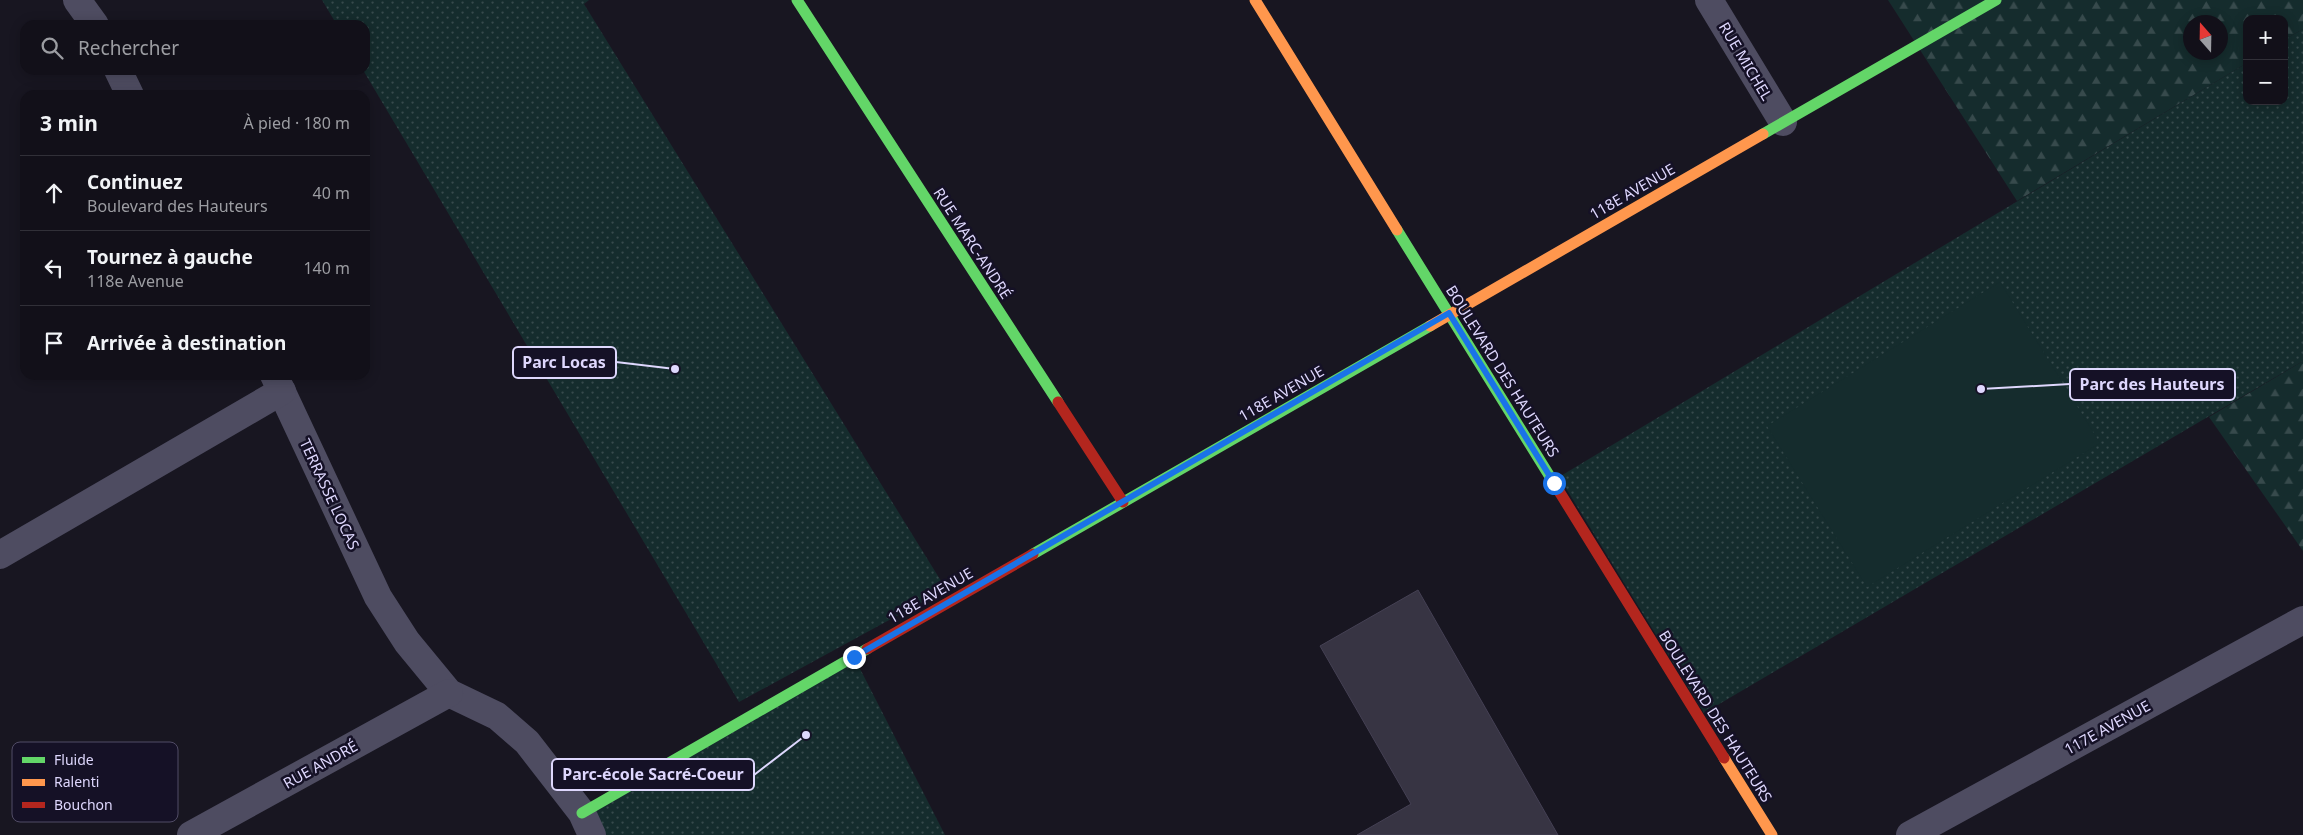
<!DOCTYPE html>
<html lang="fr">
<head>
<meta charset="utf-8">
<style>
	:root { --surface:#121019; --page:#1f1e26; --text:#f1f3f6; --muted:#9c9da2; --line:#313038 }
	body { margin:0; font-family:"Noto Sans",sans-serif; background:var(--page); color:var(--text) }
	.controls { position:absolute; right:15px; top:15px; display:grid; overflow:hidden; border-radius:10px; box-shadow:0 2px 12px #0003 }
	.controls button { width:45px; height:45px; display:grid; place-items:center; padding:0; border:0; border-bottom:1px solid var(--line); background:var(--surface); color:var(--text); font:25px sans-serif }
	.compass { position:absolute; left:2183px; top:15px; width:45px; height:45px; border-radius:50%; background:var(--surface); box-shadow:0 2px 12px #0003; rotate:340deg }
	.stop { position:absolute; width:15px; height:15px; margin:-11px; border:4px solid #1a73e8; border-radius:50%; background:#fff }
	.stop.end { background:#1a73e8; border-color:#fff; box-shadow:0 1px 5px #0008 }
	.list { margin:0; padding:0; list-style:none }
	h2 { display:flex; justify-content:space-between; align-items:center; height:65px; margin:0; padding:0 20px; font-size:21px }
	h2 small { font-size:16px; font-weight:400; color:var(--muted) }
	.list li { display:grid; grid-template-columns:32px 1fr auto; gap:15px; align-items:center; box-sizing:border-box; height:75px; padding:0 20px; border-top:1px solid var(--line) }
	.list b { display:block; font-size:19px; white-space:nowrap }
	.list p { margin:0; font-size:16px; white-space:nowrap; color:var(--muted) }
	.list em { font-size:16px; font-style:normal; color:var(--muted) }
	.icon { flex:none; width:28px; height:28px; fill:none; stroke:currentColor; stroke-width:2; stroke-linecap:round; stroke-linejoin:round }
	.map { position:relative; flex:none; width:2303px; height:835px; overflow:hidden }
	.search { position:absolute; background:var(--surface); box-shadow:0 2px 12px #0003; left:20px; top:20px; width:350px; height:55px; display:flex; align-items:center; gap:12px; box-sizing:border-box; padding:0 18px; border-radius:15px; color:var(--muted); font-size:19px }
	.panel { position:absolute; background:var(--surface); box-shadow:0 2px 12px #0003; left:20px; top:90px; width:350px; height:290px; border-radius:15px }
	.map>svg:first-child { display:block }
	.forest { fill:url(#forest-firs); fill-rule:evenodd }
	.park { fill:url(#park-dots) }
	.pitch { fill:#152c2d }
	.building { fill:#373443; stroke:#454154 }
	.lines { fill:none; stroke-linecap:round; stroke-linejoin:round }
	.street { stroke:#4e4c61; stroke-width:28 }
	.fast { stroke:#63d668; stroke-width:11 }
	.slow { stroke:#ff974d; stroke-width:11 }
	.jam { stroke:#b3261e; stroke-width:11 }
	.route { stroke:#1a73e8; stroke-width:6 }
	.labels { text-anchor:middle; dominant-baseline:central; stroke-width:5; stroke-linejoin:round; paint-order:stroke }
	.street-label { font-size:15px; fill:#ded7fd; stroke:#151126 }
	.key { fill:#151126; stroke:#514c66; stroke-width:1 }
	.key-label { font-size:14px; fill:#ded7fd }
	.leader { fill:none; stroke:#ded7fd; stroke-width:2 }
	.callout-dot { fill:#ded7fd; stroke:#151126; stroke-width:2 }
	.callout { fill:#151126; stroke:#ded7fd; stroke-width:2 }
	.callout-label { font-size:16px; text-anchor:middle; font-weight:bold; fill:#ded7fd }
</style>
</head>
<body>
<div class="map">
<svg width="2303" height="835" viewBox="0 0 2303 835">
	<defs>
		<pattern id="forest-firs" width="22" height="20" patternUnits="userSpaceOnUse" patternTransform="scale(1.25)"><rect width="22" height="20" fill="#152c2d"/><path d="M5 1l3.5 6h-7zM16 11l3.5 6h-7z" fill="#374a4c"/></pattern>
		<pattern id="park-dots" width="8" height="8" patternUnits="userSpaceOnUse" patternTransform="scale(1.25)"><rect width="8" height="8" fill="#152c2d"/><path d="M2 2h.1M6 6h.1" fill="none" stroke="#374a4c" stroke-width="1.8" stroke-linecap="round"/></pattern>
	</defs>
	<rect width="100%" height="100%" fill="#181621"/>
	<g class="forest">
		<path d="M1888 0H2303V29L2284 40V19H2247V63L2017 201ZM2190 22H2220V52H2190Z"/>
		<polygon points="2303,361 2303,551 2209,417"/>
	</g>
	<g class="park">
		<polygon points="322,0 589,0 584,4 946,589 739,702 363,70 365,70 365,25 337,25"/>
		<polygon points="2303,29 2303,361 1704,713 1559,477 2247,63 2247,101 2284,101 2284,40"/>
		<polygon points="854,657 945,835 592,835 582,813"/>
	</g>
	<polygon class="pitch" points="2000,282 2100,443 1867,587 1767,426"/>
	<polygon class="building" points="1418,590 1558,835 1357,835 1411,804 1320,646"/>
	<g class="lines">
		<g class="street">
			<polyline points="77,0 95,25"/>
			<polyline points="1709,0 1783,122"/>
			<polyline points="118,70 130,95"/>
			<polyline points="274,375 378,597 407,642 449,693 497,716 527,742 582,813 592,835"/>
			<polyline points="0,555 282,391"/>
			<polyline points="191,835 449,693"/>
			<polyline points="1910,835 2303,620"/>
		</g>
		<g class="fast">
			<polyline points="797,0 1058,402"/>
			<polyline points="1763,134 1996,0"/>
			<polyline points="1397,230 1557,488"/>
			<polyline points="1033,554 1430,326"/>
			<polyline points="582,813 867,649"/>
		</g>
		<g class="slow">
			<polyline points="1255,0 1397,230"/>
			<polyline points="1430,326 1763,134"/>
			<polyline points="1724,758 1772,835"/>
		</g>
		<g class="jam">
			<polyline points="1058,402 1123,502"/>
			<polyline points="1557,488 1724,758"/>
			<polyline points="867,649 1033,554"/>
		</g>
	</g>
	<g class="lines">
		<polyline class="route" points="854,657 1449,313 1554,483"/>
	</g>
	<g class="labels">
		<g class="street-label">
			<text transform="translate(1746 61) rotate(59)">RUE MICHEL</text>
			<text transform="translate(1632 191) rotate(-30)">118E AVENUE</text>
			<text transform="translate(973 243) rotate(57)">RUE MARC-ANDRÉ</text>
			<text transform="translate(1503 371) rotate(58)">BOULEVARD DES HAUTEURS</text>
			<text transform="translate(1281 393) rotate(-30)">118E AVENUE</text>
			<text transform="translate(330 494) rotate(65)">TERRASSE LOCAS</text>
			<text transform="translate(930 595) rotate(-30)">118E AVENUE</text>
			<text transform="translate(1716 716) rotate(58)">BOULEVARD DES HAUTEURS</text>
			<text transform="translate(2107 727) rotate(-29)">117E AVENUE</text>
			<text transform="translate(320 764) rotate(-29)">RUE ANDRÉ</text>
		</g>
	</g>
	<rect x="12" y="742" width="166" height="80" rx="8" class="key"/>
	<rect x="22" y="757" width="23" height="6" fill="#63d668"/>
	<rect x="22" y="779" width="23" height="7" fill="#ff974d"/>
	<rect x="22" y="802" width="23" height="6" fill="#b3261e"/>
	<g class="key-label">
		<text x="54" y="765">Fluide</text>
		<text x="54" y="787">Ralenti</text>
		<text x="54" y="810">Bouchon</text>
	</g>
	<path class="leader" d="M675 369L616 362M1981 389L2070 384M806 735L754 775"/>
	<g class="callout-dot">
		<circle cx="675" cy="369" r="5"/>
		<circle cx="1981" cy="389" r="5"/>
		<circle cx="806" cy="735" r="5"/>
	</g>
	<g class="callout">
		<rect x="513" y="347" width="103" height="31" rx="5"/>
		<rect x="2070" y="369" width="165" height="31" rx="5"/>
		<rect x="552" y="759" width="202" height="31" rx="5"/>
	</g>
	<g class="callout-label">
		<text x="564" y="368">Parc Locas</text>
		<text x="2152" y="390">Parc des Hauteurs</text>
		<text x="653" y="780">Parc-école Sacré-Coeur</text>
	</g>
</svg>
<div class="controls">
<button>+</button>
<button>−</button>
</div>
<svg class="compass" viewBox="-18 -18 36 36"><path d="M0-13l5 13h-10z" fill="#e53935"/><path d="M0 13l5-13h-10z" fill="#9c9da2"/></svg>
<div class="stop" style="left:1554px;top:483px"></div>
<div class="stop end" style="left:854px;top:657px"></div>
<div class="search"><svg class="icon" aria-label="search" viewBox="0 0 24 24"><circle cx="10" cy="10" r="6"/><path d="M15 15l6 6"/></svg>Rechercher</div>
<section class="panel">
<h2>3 min<small>À pied · 180 m</small></h2>
<ul class="list">
<li><svg class="icon" aria-label="ahead" viewBox="0 0 24 24"><path d="M12 20V5M6 11l6-6 6 6"/></svg><div><b>Continuez</b><p>Boulevard des Hauteurs</p></div><em>40 m</em></li>
<li><svg class="icon" aria-label="left" viewBox="0 0 24 24"><path d="M17 20v-9H6M10 6l-5 5 5 5"/></svg><div><b>Tournez à gauche</b><p>118e Avenue</p></div><em>140 m</em></li>
<li><svg class="icon" aria-label="arrive" viewBox="0 0 24 24"><path d="M6 21V4h12l-3 4 3 4H6"/></svg><div><b>Arrivée à destination</b></div></li>
</ul>
</section>
</div>
</body>
</html>
